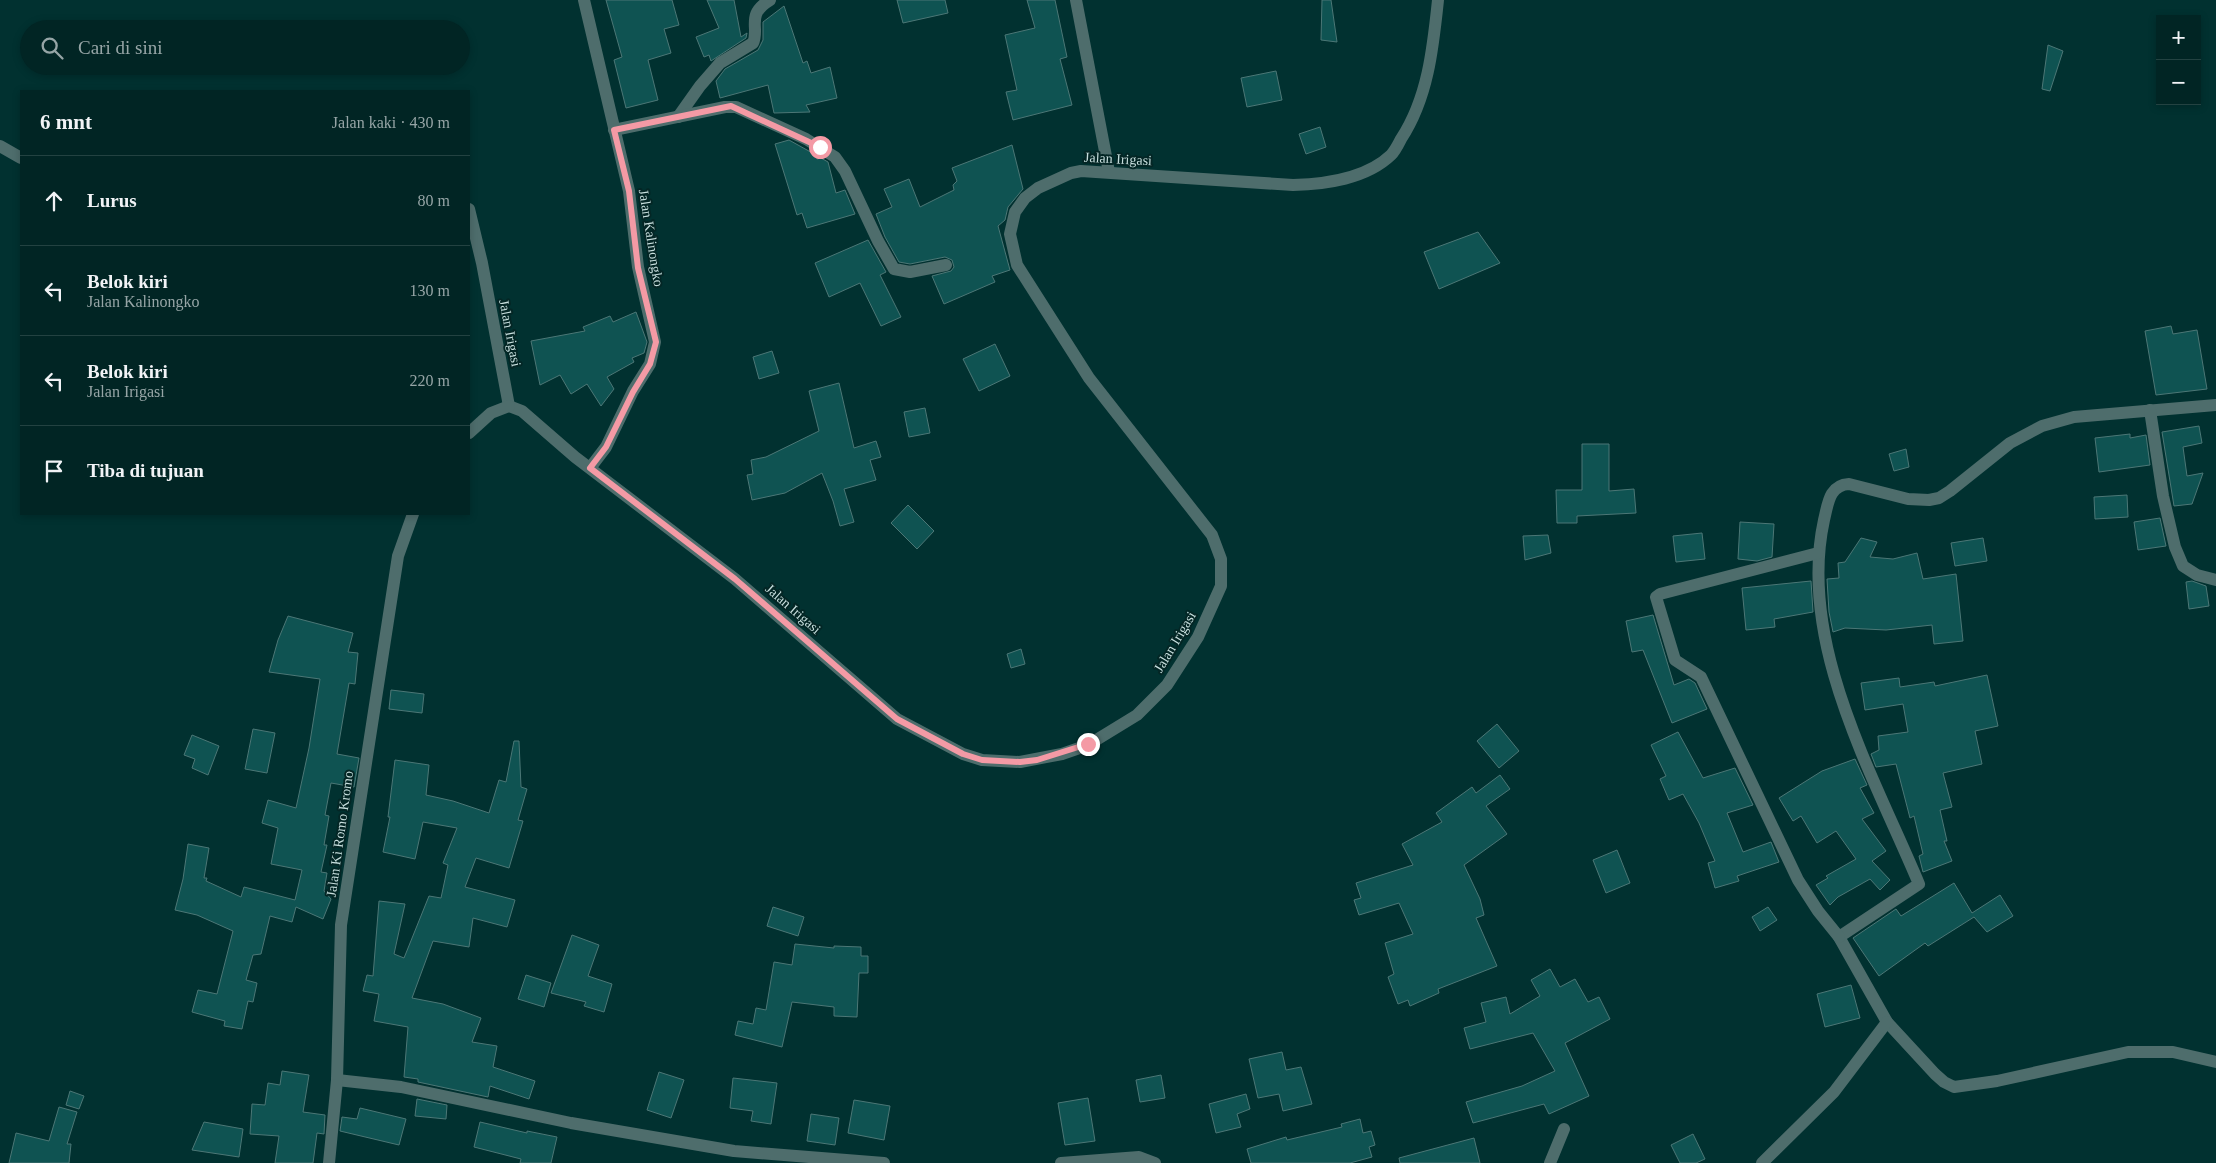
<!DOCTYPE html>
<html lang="id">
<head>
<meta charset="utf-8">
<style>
	:root { --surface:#012524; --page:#0b2d2c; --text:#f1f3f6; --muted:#96a5a6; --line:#234241 }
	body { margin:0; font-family:Georgia,serif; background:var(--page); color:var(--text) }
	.controls { position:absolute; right:15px; top:15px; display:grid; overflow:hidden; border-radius:0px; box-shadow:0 2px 8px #0003 }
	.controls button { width:45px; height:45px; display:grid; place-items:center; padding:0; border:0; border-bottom:1px solid var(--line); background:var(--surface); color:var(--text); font:25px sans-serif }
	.stop { position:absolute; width:15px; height:15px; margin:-11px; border:4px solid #f49aa5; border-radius:50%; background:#fff }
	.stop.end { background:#f49aa5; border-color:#fff; box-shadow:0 1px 5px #0008 }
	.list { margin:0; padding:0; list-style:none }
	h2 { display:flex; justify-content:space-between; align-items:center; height:65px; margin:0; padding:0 20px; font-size:21px }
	h2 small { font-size:16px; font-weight:400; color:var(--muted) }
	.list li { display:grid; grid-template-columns:32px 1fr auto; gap:15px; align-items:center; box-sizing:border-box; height:90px; padding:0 20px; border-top:1px solid var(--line) }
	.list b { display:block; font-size:19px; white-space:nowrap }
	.list p { margin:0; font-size:16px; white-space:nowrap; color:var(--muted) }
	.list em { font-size:16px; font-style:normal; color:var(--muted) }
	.icon { flex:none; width:28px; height:28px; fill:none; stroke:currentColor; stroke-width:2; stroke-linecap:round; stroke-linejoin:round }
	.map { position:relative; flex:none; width:2216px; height:1163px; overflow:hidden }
	.search { position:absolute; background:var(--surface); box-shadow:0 2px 8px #0003; left:20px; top:20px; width:450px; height:55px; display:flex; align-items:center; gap:12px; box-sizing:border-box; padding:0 18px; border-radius:28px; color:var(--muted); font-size:19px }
	.panel { position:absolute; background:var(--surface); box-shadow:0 2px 8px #0003; left:20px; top:90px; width:450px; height:425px; border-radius:0px }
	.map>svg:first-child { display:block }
	.building { fill:#0f5352; stroke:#4c7776 }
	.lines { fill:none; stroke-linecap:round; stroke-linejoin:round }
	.minor { stroke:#4e6d6c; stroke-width:12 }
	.route { stroke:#f49aa5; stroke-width:6 }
	.labels { text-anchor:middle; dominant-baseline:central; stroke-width:4; stroke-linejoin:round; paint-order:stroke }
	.street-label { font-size:14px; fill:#c7dedd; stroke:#042625 }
</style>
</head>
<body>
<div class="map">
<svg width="2216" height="1163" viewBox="0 0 2216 1163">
	<rect width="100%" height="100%" fill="#013130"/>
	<g class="building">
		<polygon points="606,0 672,0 679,25 664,29 671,53 648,60 658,100 626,108 614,60 622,57"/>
		<polygon points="707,0 734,0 741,37 747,33 746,38 711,61 709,55 704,57 696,37 719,28"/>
		<polygon points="897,0 945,0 948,13 903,23"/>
		<polygon points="1027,0 1055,0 1067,57 1060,59 1072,105 1013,120 1006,92 1017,90 1005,35 1035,28"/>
		<polygon points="1322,0 1331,0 1337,42 1321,40"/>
		<polygon points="784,6 803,63 807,61 811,73 830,67 837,98 806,105 810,112 774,113 768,85 720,98 716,81 725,69 758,50 763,40 763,22"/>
		<polygon points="2048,45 2063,51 2050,91 2042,89"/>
		<polygon points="1276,71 1282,100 1247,107 1241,78"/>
		<polygon points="1320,127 1326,147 1306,154 1299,134"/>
		<polygon points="789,140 816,155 817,159 821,158 828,162 836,193 845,190 855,214 807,228 802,213 797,215 775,144"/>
		<polygon points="1012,145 1023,189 1008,207 1005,220 998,226 1010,270 992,276 995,282 944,304 932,276 951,271 954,267 952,260 945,257 910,264 899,262 885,237 876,214 892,207 884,189 909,179 920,207 954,190 953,185 957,181 952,168"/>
		<polygon points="1478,232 1500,263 1439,289 1424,252"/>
		<polygon points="868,240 886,272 880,275 901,317 881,326 860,283 829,297 815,263"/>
		<polygon points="636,312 647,342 644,353 632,358 634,362 607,377 614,389 601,406 587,384 571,394 560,375 540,385 531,341 585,331 583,327 610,316 613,322"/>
		<polygon points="2171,326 2173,334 2197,330 2207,389 2156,395 2145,331"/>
		<polygon points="995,344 1010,376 979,391 963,359"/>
		<polygon points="772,351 779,373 759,379 753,357"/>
		<polygon points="839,383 854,448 876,441 881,457 870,460 876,480 844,489 854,522 840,526 833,501 822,473 785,493 752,500 747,475 753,474 751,460 766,457 819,431 809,391"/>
		<polygon points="925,408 930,433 909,437 904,412"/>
		<polygon points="2199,426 2202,443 2183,447 2187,476 2203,473 2192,504 2174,506 2162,432"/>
		<polygon points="2130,434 2130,438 2146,435 2150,465 2099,472 2095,438"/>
		<polygon points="1582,444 1609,444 1609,491 1634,489 1636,513 1577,516 1577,523 1557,523 1556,490 1582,490"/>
		<polygon points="1906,449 1909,467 1894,471 1889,454"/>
		<polygon points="2127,495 2128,517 2095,519 2094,497"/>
		<polygon points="908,505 934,531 917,549 891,523"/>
		<polygon points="2160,518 2166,546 2138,550 2134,522"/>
		<polygon points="1740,522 1774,524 1772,557 1757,561 1738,559"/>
		<polygon points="1702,533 1705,559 1676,562 1673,536"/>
		<polygon points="1548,535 1551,553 1525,560 1523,536"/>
		<polygon points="1861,538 1877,542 1870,557 1893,559 1917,553 1923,579 1956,574 1963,641 1934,644 1932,625 1886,630 1845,628 1833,632 1829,612 1827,579 1839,578 1838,563 1845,562"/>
		<polygon points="1983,538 1987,561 1955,566 1951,543"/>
		<polygon points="1811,581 1813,612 1774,619 1775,627 1746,630 1742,588"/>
		<polygon points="2192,581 2206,586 2209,606 2189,609 2186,582"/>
		<polygon points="1653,615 1674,685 1689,679 1695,683 1707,709 1672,723 1643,650 1632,652 1626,621"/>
		<polygon points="288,616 353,633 348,652 358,653 355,684 349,683 337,754 359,758 354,787 331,783 325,815 329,816 324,845 327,845 321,872 327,873 324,891 331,899 323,919 296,907 292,922 270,916 261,954 253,955 246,980 257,983 253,1002 248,1001 242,1029 224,1026 225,1021 192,1012 198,990 217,994 233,931 197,915 175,910 183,879 188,844 209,848 204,878 207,878 206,881 241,897 244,887 295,900 302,870 271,864 278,828 262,823 268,800 296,808 309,748 320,679 269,672 278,640"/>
		<polygon points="1021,649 1025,664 1011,668 1007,654"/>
		<polygon points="1987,675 1998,726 1975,731 1982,764 1943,773 1952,807 1940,810 1947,841 1944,841 1952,861 1923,872 1919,856 1923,854 1914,816 1910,818 1896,764 1876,767 1871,754 1879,750 1878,736 1908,732 1903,704 1865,710 1861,683 1899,678 1900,687 1934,682 1935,686"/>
		<polygon points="391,690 424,694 422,713 389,709"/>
		<polygon points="1497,724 1519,751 1499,768 1477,741"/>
		<polygon points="253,729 275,733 267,773 245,769"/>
		<polygon points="1678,732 1703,778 1735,768 1753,805 1727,813 1743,852 1771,842 1779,862 1737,876 1739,881 1715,888 1708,863 1715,861 1699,823 1683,794 1669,800 1660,779 1666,776 1651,745"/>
		<polygon points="192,735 219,746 208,775 192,768 195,759 184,755"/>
		<polygon points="514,741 519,741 521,787 527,789 518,820 523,821 509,868 476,858 465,887 515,900 507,927 473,918 469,947 433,941 412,998 443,1004 481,1018 472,1042 497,1046 493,1067 535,1081 529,1099 490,1086 488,1097 418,1082 418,1079 404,1077 408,1027 374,1021 379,994 363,991 367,975 373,976 379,901 405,904 394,954 404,958 429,896 441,898 448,865 443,863 457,828 423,822 415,859 383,852 390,817 388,817 395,760 429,765 426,795 453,801 489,813 499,780 506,782"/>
		<polygon points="1855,759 1867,785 1860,788 1874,813 1862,819 1886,851 1872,861 1890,880 1880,890 1870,879 1838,897 1830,905 1816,885 1828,878 1826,876 1856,859 1836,831 1817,843 1801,816 1793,821 1779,798 1822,771"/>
		<polygon points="1500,775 1510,789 1486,806 1507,834 1464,865 1480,899 1484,915 1476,918 1497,966 1438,989 1439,993 1410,1006 1408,1000 1398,1004 1388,977 1394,974 1385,943 1413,934 1399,903 1359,915 1354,900 1361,898 1356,883 1413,865 1402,844 1442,822 1436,813 1472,787 1476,793"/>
		<polygon points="1617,850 1630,883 1606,893 1593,860"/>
		<polygon points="1954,883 1972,913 2000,895 2013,916 1987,932 1974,917 1928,946 1925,943 1879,976 1853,938 1896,909 1901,916"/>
		<polygon points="773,907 804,917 798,936 767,926"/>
		<polygon points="1768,907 1777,920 1760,931 1752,917"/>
		<polygon points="572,935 599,945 588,976 612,984 604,1012 584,1006 586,1002 551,993"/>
		<polygon points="795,944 834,948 834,946 861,947 861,956 868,956 868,973 859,973 857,1017 834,1016 834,1007 792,1002 782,1047 735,1035 738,1021 753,1024 756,1008 766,1010 774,962 792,965"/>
		<polygon points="1550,969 1560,987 1575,979 1588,1002 1599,997 1610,1019 1565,1043 1589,1096 1549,1114 1544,1104 1473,1123 1466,1102 1522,1086 1555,1071 1533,1033 1470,1049 1464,1028 1486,1022 1481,1003 1506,997 1510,1014 1540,996 1531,980"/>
		<polygon points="526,975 551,983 544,1007 518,999"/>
		<polygon points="1851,985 1860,1018 1825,1027 1817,994"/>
		<polygon points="1282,1052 1286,1070 1301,1067 1312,1104 1283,1111 1279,1094 1258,1098 1249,1059"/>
		<polygon points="282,1071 309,1075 303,1112 325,1115 324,1134 317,1133 313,1163 275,1163 279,1136 250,1134 252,1104 265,1105 268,1083 280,1085"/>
		<polygon points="659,1072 684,1080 671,1118 647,1110"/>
		<polygon points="1161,1075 1165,1098 1140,1102 1136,1080"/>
		<polygon points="733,1078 777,1083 771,1124 751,1121 753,1111 730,1108"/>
		<polygon points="70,1091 84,1096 79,1109 66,1105"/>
		<polygon points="1246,1094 1250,1109 1237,1114 1241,1127 1216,1133 1209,1104"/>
		<polygon points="1088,1098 1095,1141 1065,1145 1058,1103"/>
		<polygon points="417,1099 447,1105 446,1119 415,1116"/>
		<polygon points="854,1100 890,1106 884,1140 848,1133"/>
		<polygon points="59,1107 77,1112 67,1144 71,1144 69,1163 9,1163 16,1133 49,1141"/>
		<polygon points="360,1108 406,1119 399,1145 340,1131 342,1117 357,1119"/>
		<polygon points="811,1114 839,1118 835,1145 807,1141"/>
		<polygon points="1360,1119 1363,1133 1371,1131 1375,1145 1369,1147 1372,1157 1350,1163 1251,1163 1247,1149 1286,1137 1287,1140 1342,1127 1341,1124"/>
		<polygon points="204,1122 243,1129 239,1157 192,1150"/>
		<polygon points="480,1122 527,1133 527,1131 557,1137 551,1163 520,1163 521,1159 474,1147"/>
		<polygon points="1693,1134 1705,1159 1696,1163 1680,1163 1671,1145"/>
		<polygon points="1474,1138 1480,1163 1400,1163 1399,1158"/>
	</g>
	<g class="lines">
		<g class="minor">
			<polyline points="584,0 629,191 638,267 655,342 650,364 633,391 606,447 590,468"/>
			<polyline points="1076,0 1109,172"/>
			<path d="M678 117 700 86 720 63 753 43C760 28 745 15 770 0"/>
			<polyline points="614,130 725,107 736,107 806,139 835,157 845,171 878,241 894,269 910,272 946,265"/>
			<polyline points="0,146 21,158"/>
			<polyline points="469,209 482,263 509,406"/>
			<path d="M2216 405 2074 417 2042 426 2010 443 1950 491 1939 498 1929 500 1908 499 1849 484C1829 485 1828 504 1824 520 1797 643 1873 774 1919 884L1839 937 1887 1022 1935 1074 1944 1082 1954 1087 1997 1081 2128 1052H2173L2216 1062"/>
			<path d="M509 406 522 411 575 457 735 579 897 719 963 754 982 760 1020 762 1062 754 1088 745 1137 715 1167 685 1198 637 1221 586V559L1212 535 1089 378 1017 265 1010 234 1015 212 1025 198 1038 188 1071 173 1081 171 1293 185C1326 184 1366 179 1391 155 1395 151 1398 145 1401 139 1428 98 1433 48 1438 0"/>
			<polyline points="2150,410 2163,496 2175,547 2183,566 2197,575 2216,580"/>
			<polyline points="469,433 491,413 509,406"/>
			<polyline points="1818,553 1660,594 1656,597 1675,660 1701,677 1798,880 1818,911 1839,937"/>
			<polyline points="337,1080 401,1087 571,1123 734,1151 884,1163"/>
			<polyline points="329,1163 337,1080 341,925 398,556 413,514"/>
			<polyline points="1061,1163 1139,1157 1155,1163"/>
			<polyline points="1550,1163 1564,1129"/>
			<polyline points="1762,1163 1834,1092 1887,1022"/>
		</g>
	</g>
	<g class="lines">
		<polyline class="route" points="820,147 731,106 614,130 629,191 638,268 656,342 650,364 633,392 606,447 590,468 735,579 897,719 963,754 982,760 1020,762 1037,760 1088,744"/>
	</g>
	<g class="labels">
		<g class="street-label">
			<text transform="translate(1118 159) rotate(3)">Jalan Irigasi</text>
			<text transform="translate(651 238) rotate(81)">Jalan Kalinongko</text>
			<text transform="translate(510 333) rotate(79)">Jalan Irigasi</text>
			<text transform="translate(793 609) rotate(41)">Jalan Irigasi</text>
			<text transform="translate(1175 642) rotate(-59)">Jalan Irigasi</text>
			<text transform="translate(340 834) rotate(-82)">Jalan Ki Romo Kromo</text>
		</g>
	</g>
</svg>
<div class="controls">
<button>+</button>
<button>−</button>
</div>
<div class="stop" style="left:820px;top:147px"></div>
<div class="stop end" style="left:1088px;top:744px"></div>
<div class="search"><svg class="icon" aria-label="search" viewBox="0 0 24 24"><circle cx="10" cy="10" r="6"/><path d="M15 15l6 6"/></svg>Cari di sini</div>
<section class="panel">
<h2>6 mnt<small>Jalan kaki · 430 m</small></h2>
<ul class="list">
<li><svg class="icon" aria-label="ahead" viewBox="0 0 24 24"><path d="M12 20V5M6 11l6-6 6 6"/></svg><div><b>Lurus</b></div><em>80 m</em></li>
<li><svg class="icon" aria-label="left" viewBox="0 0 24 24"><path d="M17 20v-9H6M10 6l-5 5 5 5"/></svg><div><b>Belok kiri</b><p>Jalan Kalinongko</p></div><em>130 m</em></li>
<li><svg class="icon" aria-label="left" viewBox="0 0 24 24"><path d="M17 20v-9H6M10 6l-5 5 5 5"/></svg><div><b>Belok kiri</b><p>Jalan Irigasi</p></div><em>220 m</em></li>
<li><svg class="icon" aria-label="arrive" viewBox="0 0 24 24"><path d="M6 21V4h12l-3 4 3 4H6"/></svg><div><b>Tiba di tujuan</b></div></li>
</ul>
</section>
</div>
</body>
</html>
